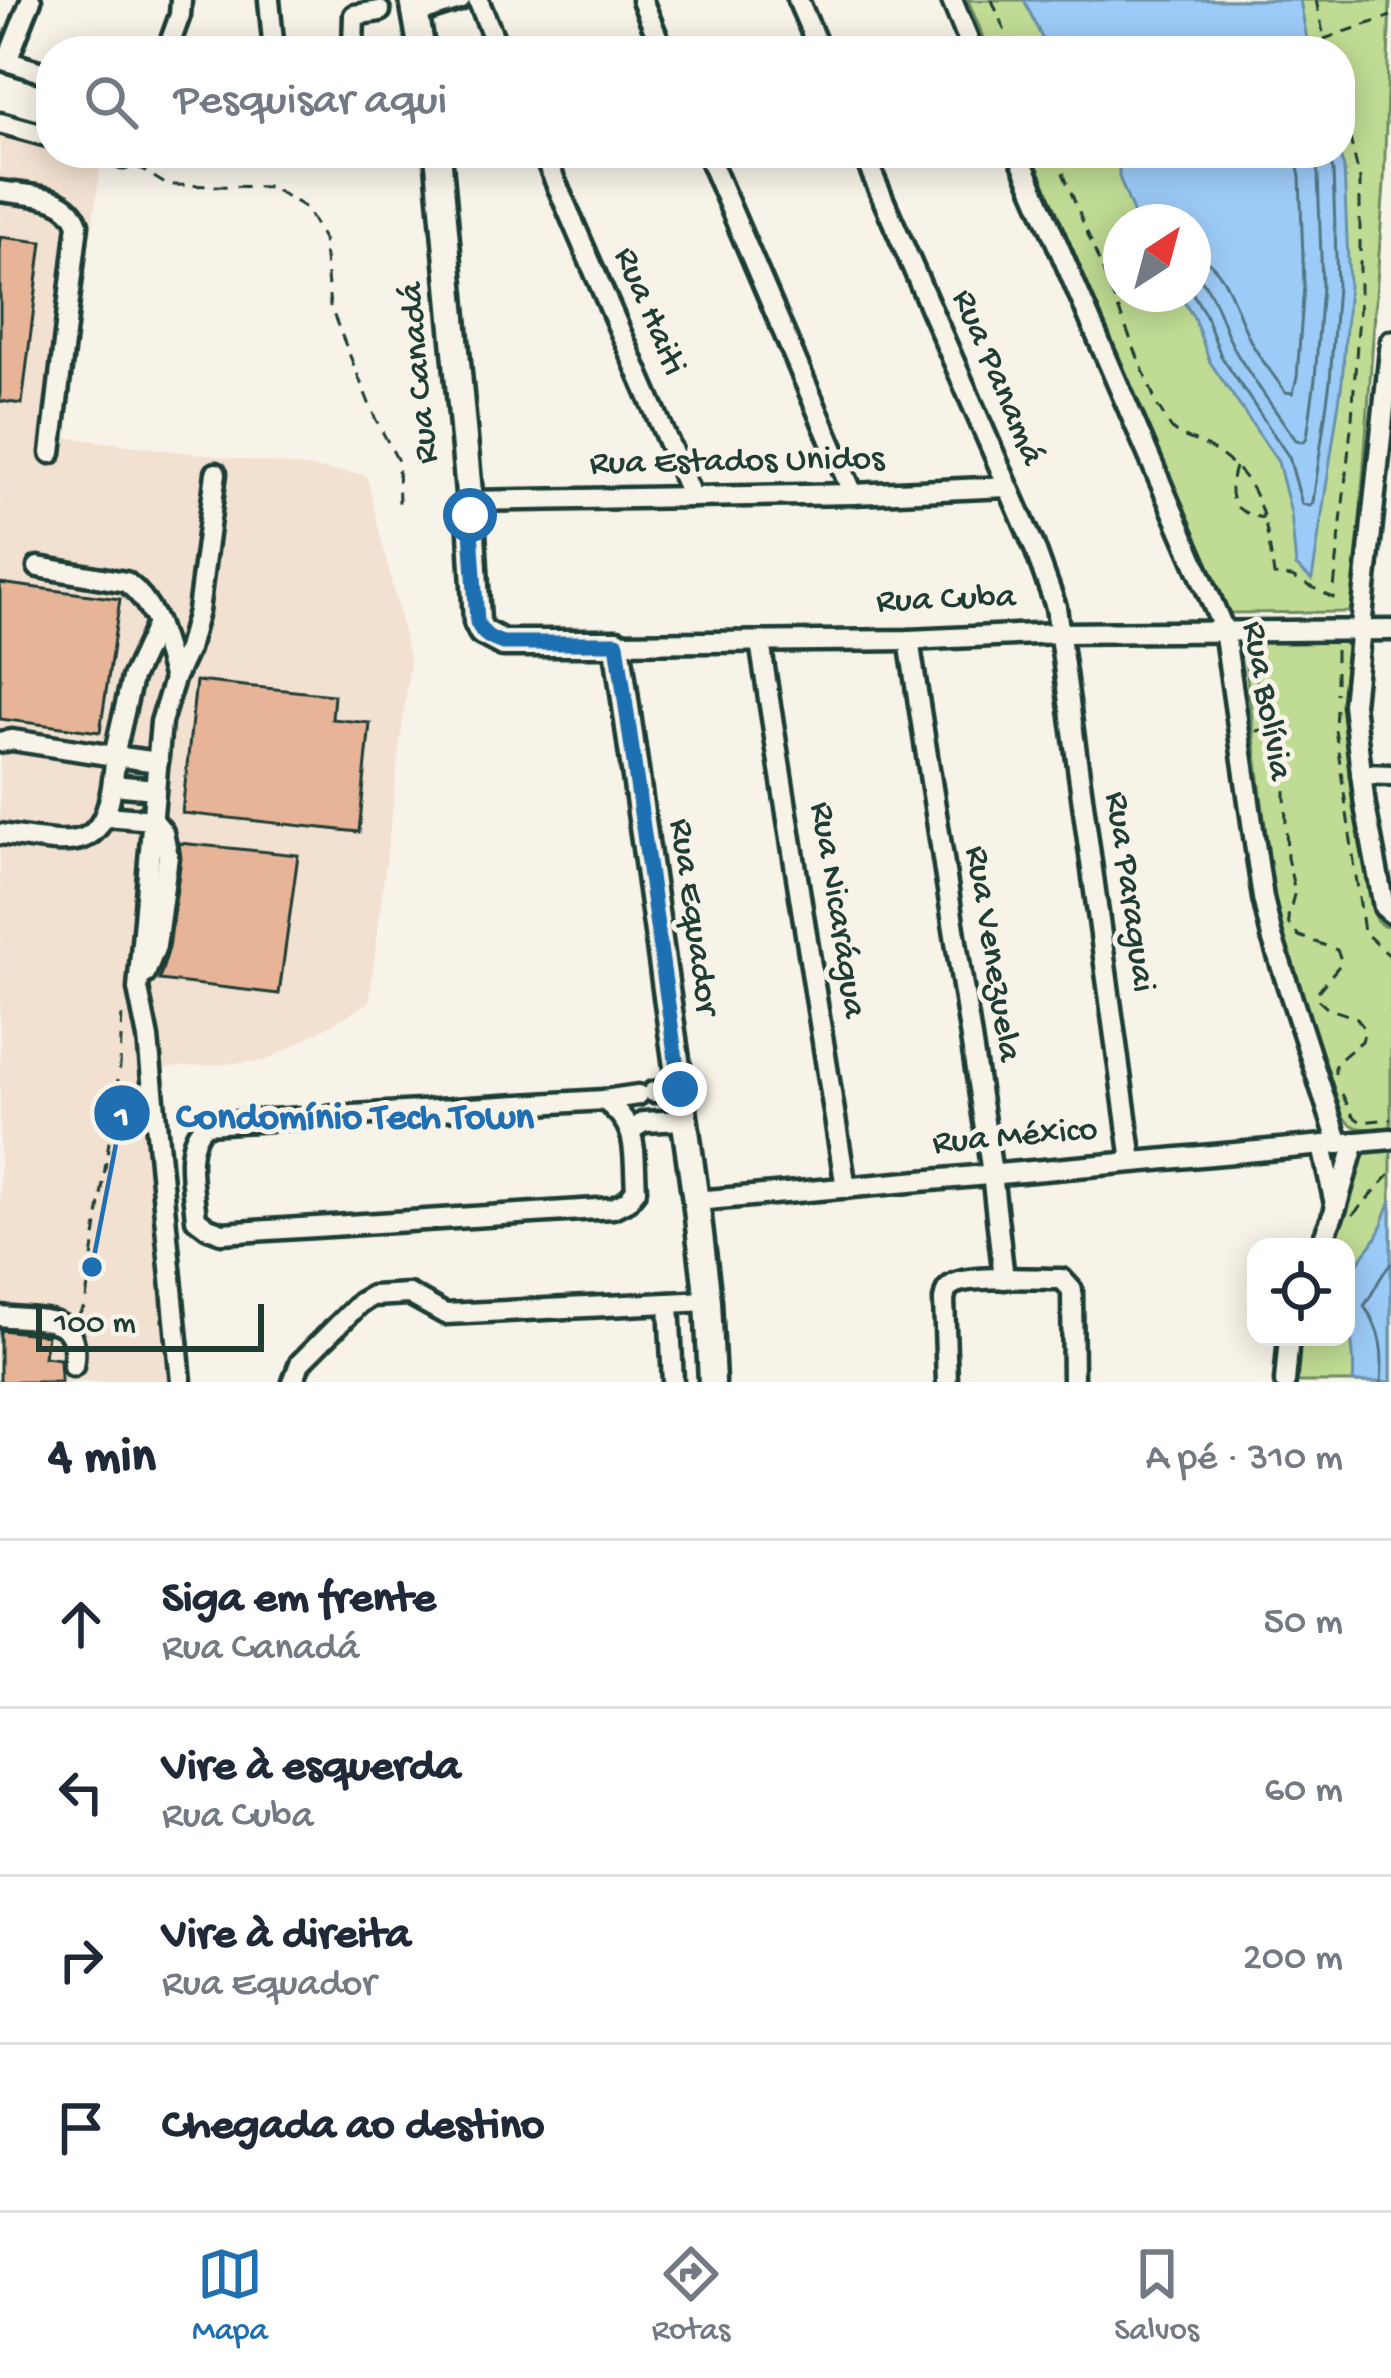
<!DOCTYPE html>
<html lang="pt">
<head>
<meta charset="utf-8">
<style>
	:root { --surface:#fff; --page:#f2f2f3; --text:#1f2937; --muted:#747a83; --line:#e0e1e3; --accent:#1f6fb2 }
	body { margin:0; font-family:"Gochi Hand",sans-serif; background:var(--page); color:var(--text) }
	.controls { position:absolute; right:36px; bottom:36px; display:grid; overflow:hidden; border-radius:24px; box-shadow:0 6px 30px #0003 }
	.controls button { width:108px; height:108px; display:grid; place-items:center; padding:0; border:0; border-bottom:3px solid var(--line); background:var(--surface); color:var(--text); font:60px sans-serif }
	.compass { position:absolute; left:1103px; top:204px; width:108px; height:108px; border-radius:50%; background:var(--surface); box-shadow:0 6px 30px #0003; rotate:36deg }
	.scale { position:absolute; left:36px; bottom:30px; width:228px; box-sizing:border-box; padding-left:12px; border:6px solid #1f3d34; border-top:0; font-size:33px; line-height:42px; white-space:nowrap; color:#1f3d34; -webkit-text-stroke:9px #f7f3e8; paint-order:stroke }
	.stop { position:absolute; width:36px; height:36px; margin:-27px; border:9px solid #1f6fb2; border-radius:50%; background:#fff }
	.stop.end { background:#1f6fb2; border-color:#fff; box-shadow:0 3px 12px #0008 }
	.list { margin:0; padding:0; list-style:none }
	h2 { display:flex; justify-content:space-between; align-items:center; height:156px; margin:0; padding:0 48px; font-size:51px }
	h2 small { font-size:39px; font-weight:400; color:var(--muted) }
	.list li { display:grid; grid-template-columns:78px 1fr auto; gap:36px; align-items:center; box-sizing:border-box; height:168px; padding:0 48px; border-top:3px solid var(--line) }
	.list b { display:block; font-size:45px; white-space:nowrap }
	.list p { margin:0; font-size:39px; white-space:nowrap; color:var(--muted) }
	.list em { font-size:39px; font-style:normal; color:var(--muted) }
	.icon { flex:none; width:66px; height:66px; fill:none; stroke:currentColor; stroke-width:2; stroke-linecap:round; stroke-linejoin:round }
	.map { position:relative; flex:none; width:1391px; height:1382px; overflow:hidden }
	.search { position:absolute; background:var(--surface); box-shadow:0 6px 30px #0003; left:36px; right:36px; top:36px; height:132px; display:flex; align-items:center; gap:30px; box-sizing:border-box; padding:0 42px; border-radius:48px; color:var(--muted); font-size:45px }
	.sheet { height:828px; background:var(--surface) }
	nav { display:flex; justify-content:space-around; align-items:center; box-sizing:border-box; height:168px; border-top:3px solid var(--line); background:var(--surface); font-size:33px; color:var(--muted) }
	nav a { display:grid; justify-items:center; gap:6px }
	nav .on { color:var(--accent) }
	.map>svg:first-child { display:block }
	.built { fill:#f2e0d0 }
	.green { fill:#c0dc94; stroke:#708c64; stroke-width:3; fill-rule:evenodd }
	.water { fill:#9dcbf8; stroke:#6b92aa; stroke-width:3 }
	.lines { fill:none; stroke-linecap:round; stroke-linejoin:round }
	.shore { stroke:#517682; stroke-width:3 }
	.building { fill:#e7b498; stroke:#1f3d34; stroke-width:3 }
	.minor-casing { stroke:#1f3d34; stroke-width:27 }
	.major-casing { stroke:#1f3d34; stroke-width:33 }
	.path { stroke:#1f3d34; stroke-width:3; stroke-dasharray:12 9; stroke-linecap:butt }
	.minor { stroke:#f7f3e8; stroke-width:18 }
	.major { stroke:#f7f3e8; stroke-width:24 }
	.route { stroke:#1f6fb2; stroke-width:15 }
	.labels { text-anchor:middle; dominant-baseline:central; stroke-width:10; stroke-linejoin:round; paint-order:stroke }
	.street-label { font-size:36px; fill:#1f3d34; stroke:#f7f3e8 }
	.leader { fill:none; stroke:#1f6fb2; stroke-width:4.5 }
	.callout-dot { fill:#1f6fb2; stroke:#f7f3e8; stroke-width:4.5 }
	.mark-label { font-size:36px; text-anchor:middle; font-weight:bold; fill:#fff }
	.callout-label { font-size:39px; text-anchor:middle; font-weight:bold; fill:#1f6fb2; stroke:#f7f3e8; stroke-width:10; stroke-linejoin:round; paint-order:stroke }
</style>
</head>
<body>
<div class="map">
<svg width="1391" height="1382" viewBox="0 0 1391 1382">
	<rect width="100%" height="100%" fill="#f7f3e8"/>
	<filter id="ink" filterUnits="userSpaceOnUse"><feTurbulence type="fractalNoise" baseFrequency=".00833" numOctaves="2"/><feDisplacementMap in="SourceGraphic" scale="24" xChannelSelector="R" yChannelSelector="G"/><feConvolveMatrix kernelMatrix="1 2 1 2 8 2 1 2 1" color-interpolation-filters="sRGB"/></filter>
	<g filter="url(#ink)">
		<polygon class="built" points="0,128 51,141 51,153 102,154 65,437 366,475 410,661 369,1003 265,1061 164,1068 194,1382 0,1382"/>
		<g class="green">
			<path d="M968 0H1390L1384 184 1354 604 1348 612 1230 613 1224 609 1032 153H1340V51H989ZM1121 222H1193V294H1121Z"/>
			<path d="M1337 638 1348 647 1344 732 1376 920 1383 926 1391 927V1127C1371 1128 1354 1134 1342 1115L1281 936 1270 868 1243 645 1249 639Z"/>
			<polygon points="1361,1148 1391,1148 1391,1382 1291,1382 1294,1337 1346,1337 1346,1247 1330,1247"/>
		</g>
		<g class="water">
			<polygon points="1024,0 1300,0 1309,51 1048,51"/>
			<polygon points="1119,153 1339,153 1344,168 1349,286 1342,382 1312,580 1296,566 1291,513 1278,462 1210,362 1194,318 1179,294 1193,294 1193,222 1137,222 1119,177"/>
			<path d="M1391 1200V1382H1353C1357 1350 1344 1318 1350 1286 1354 1265 1360 1260 1372 1244 1381 1232 1385 1214 1391 1200Z"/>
		</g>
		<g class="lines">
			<g class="shore">
				<path d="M1193 252C1230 269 1234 309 1251 342 1260 359 1274 375 1285 392L1293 393 1297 377 1304 285 1300 177 1295 153"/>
				<path d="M1193 271C1218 293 1221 327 1237 354 1255 383 1276 411 1296 440L1304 442 1307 437 1315 379 1322 286 1318 174 1313 153"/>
				<polyline points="1193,294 1205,314 1221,356 1289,457 1302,504 1310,506 1313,502 1330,381 1337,286 1333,171 1328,153"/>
				<path d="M1381 1382C1384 1353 1381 1329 1364 1306 1374 1293 1379 1276 1391 1264"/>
			</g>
		</g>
		<g class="building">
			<polygon points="0,237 42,242 22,404 0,401"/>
			<polygon points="0,583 120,599 100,732 0,719"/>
			<polygon points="196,681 334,695 332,719 370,723 359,832 182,813"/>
			<polygon points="179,843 298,855 279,994 159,980 169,948 181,858"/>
			<polygon points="0,1330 47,1335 44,1357 60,1359 61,1382 0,1382"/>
		</g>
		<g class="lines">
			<defs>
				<g id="minor">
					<polyline points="269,0 274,51"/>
					<polyline points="478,0 499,51"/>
					<polyline points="642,0 663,51"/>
					<polyline points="798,0 820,51"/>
					<polyline points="952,0 973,51"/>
					<polyline points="415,14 460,0"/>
					<polyline points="167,51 180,15 181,0"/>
					<polyline points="334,51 353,48 354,15 380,11"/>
					<polyline points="0,59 51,75"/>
					<polyline points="7,61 31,0"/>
					<polyline points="0,123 51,137"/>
					<polyline points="110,153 123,158"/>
					<polyline points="543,153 692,497"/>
					<polyline points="707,153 853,494"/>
					<polyline points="863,153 1034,546 1056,607 1132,1161"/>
					<polyline points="1018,153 1224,630 1263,898 1272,937 1339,1144"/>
					<path d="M0 191C29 196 67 193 78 224L51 453"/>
					<polyline points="1391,341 1353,704 1365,806 1384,907 1391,913"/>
					<polyline points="469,501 853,494 1007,487"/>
					<path d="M38 567 126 582C158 606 163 642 174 679"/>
					<polyline points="157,624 132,678 114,756 158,762"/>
					<polyline points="909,640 992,1173 1004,1279"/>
					<polyline points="760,642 846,1188"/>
					<polyline points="617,643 909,640 1058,633 1391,630"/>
					<path d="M0 742 12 740 114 756 115 761C107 857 80 845 0 834"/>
					<polyline points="1361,774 1391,775"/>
					<polyline points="113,785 155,789"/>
					<polyline points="106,816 153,820 163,832 168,856 156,946 145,974"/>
					<polyline points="653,1092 680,1089"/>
					<path d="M604 1100C640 1127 633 1149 636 1190L627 1201 613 1208 222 1233 208 1228 196 1219C194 1190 181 1144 206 1124Z"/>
					<polyline points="604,1100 638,1095"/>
					<polyline points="631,1130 644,1122 683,1120"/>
					<polyline points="1322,1146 1335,1204"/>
					<polyline points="696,1201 1391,1139"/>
					<polyline points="1320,1247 1336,1208 1355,1142"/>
					<polyline points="669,1303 673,1382"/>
					<path d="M0 1316C39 1321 83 1312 73 1366"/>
					<polyline points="181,1382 148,1038 138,989 161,722 174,679 188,649 198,611 216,473"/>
					<polyline points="293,1382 300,1363 360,1303 372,1296 409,1294 445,1314 708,1301"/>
					<path d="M947 1382 944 1300C946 1292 945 1289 954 1284 971 1275 1039 1279 1062 1279L1072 1290 1073 1382"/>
					<polyline points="1285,1382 1289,1337"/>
				</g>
				<g id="major">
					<polyline points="413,0 422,51"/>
					<polyline points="438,153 471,515 477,622 482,632 503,643 617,643 696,1201 708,1301 712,1382"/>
				</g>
			</defs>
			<use href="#minor" class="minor-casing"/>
			<use href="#major" class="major-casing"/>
			<g class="path">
				<polyline points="992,0 1013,51"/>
				<polyline points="1316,0 1327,51"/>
				<polyline points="1324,39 1391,16"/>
				<path d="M1055 153 1158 407C1163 414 1168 425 1174 431 1183 438 1198 441 1208 447 1263 478 1265 519 1274 575L1292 577 1333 598 1352 419 1360 298V180L1340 97"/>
				<polyline points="136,166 167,185 271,187 306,208 323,239 330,306 375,418 398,461 399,505"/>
				<path d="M1235 467C1226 498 1230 512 1264 518"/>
				<polyline points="1336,650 1336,694"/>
				<path d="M1251 651C1249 684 1272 697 1283 727L1287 858 1295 891 1288 917 1289 925 1299 936 1337 950 1342 962 1319 990 1317 999 1327 1008 1357 1018 1365 1031 1362 1041 1335 1064V1074"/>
				<polyline points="1336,709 1335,729 1364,932 1391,957"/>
				<polyline points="1256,731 1281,727"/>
				<polyline points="1342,1094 1353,1116 1361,1122 1391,1119"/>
				<polyline points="1353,1215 1391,1173"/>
				<polyline points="77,1317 85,1306 120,1066 122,1009"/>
			</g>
			<use href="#minor" class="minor"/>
			<use href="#major" class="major"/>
		</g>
	</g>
	<g class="lines" filter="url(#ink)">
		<path class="route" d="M470 515 477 622C483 635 490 639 503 643H617L680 1089"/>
	</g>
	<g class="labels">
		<g class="street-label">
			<text transform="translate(648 312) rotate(67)">Rua Haiti</text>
			<text transform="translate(421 373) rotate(-95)">Rua Canadá</text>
			<text transform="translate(996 378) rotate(67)">Rua Panamá</text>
			<text transform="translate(737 463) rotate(-1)">Rua Estados Unidos</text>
			<text transform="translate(946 601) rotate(-2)">Rua Cuba</text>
			<text transform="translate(1265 701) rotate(80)">Rua Bolívia</text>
			<text transform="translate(1128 892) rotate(82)">Rua Paraguai</text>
			<text transform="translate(836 910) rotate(81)">Rua Nicarágua</text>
			<text transform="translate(692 917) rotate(82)">Rua Equador</text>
			<text transform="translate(991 954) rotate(81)">Rua Venezuela</text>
			<text transform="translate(1015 1138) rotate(-5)">Rua México</text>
		</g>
	</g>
	<path class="leader" d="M92 1267L122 1113"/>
	<g class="callout-dot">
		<circle cx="92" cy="1267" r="12"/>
		<circle cx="122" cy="1113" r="30"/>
	</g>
	<g class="mark-label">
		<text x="122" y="1126">1</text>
	</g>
	<g class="callout-label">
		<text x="355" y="1127">Condomínio Tech Town</text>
	</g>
</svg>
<div class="controls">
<button><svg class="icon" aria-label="locate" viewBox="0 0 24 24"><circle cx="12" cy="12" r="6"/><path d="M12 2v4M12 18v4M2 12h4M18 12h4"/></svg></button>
</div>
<svg class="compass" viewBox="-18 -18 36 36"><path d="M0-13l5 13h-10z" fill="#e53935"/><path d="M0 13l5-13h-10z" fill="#747a83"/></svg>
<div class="scale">100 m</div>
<div class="stop" style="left:470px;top:515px"></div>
<div class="stop end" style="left:680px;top:1089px"></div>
<div class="search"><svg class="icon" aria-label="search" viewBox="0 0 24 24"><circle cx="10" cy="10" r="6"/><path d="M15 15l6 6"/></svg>Pesquisar aqui</div>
</div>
<section class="sheet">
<h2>4 min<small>A pé · 310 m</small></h2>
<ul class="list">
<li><svg class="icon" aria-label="ahead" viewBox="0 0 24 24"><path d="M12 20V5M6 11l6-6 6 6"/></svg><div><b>Siga em frente</b><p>Rua Canadá</p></div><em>50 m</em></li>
<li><svg class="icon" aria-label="left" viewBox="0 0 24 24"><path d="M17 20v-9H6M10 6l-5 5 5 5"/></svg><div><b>Vire à esquerda</b><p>Rua Cuba</p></div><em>60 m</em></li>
<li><svg class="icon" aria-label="right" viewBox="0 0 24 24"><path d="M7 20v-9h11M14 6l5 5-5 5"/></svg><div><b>Vire à direita</b><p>Rua Equador</p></div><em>200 m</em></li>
<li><svg class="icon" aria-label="arrive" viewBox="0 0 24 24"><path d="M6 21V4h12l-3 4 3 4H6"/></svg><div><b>Chegada ao destino</b></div></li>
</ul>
</section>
<nav>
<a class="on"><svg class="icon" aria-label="map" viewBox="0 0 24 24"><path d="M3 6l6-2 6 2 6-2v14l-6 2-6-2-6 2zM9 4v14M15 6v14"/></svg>Mapa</a>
<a><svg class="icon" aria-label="directions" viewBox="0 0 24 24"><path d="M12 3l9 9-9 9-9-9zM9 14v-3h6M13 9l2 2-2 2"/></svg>Rotas</a>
<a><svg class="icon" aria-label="saved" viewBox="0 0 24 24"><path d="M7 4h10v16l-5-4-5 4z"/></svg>Salvos</a>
</nav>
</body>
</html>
